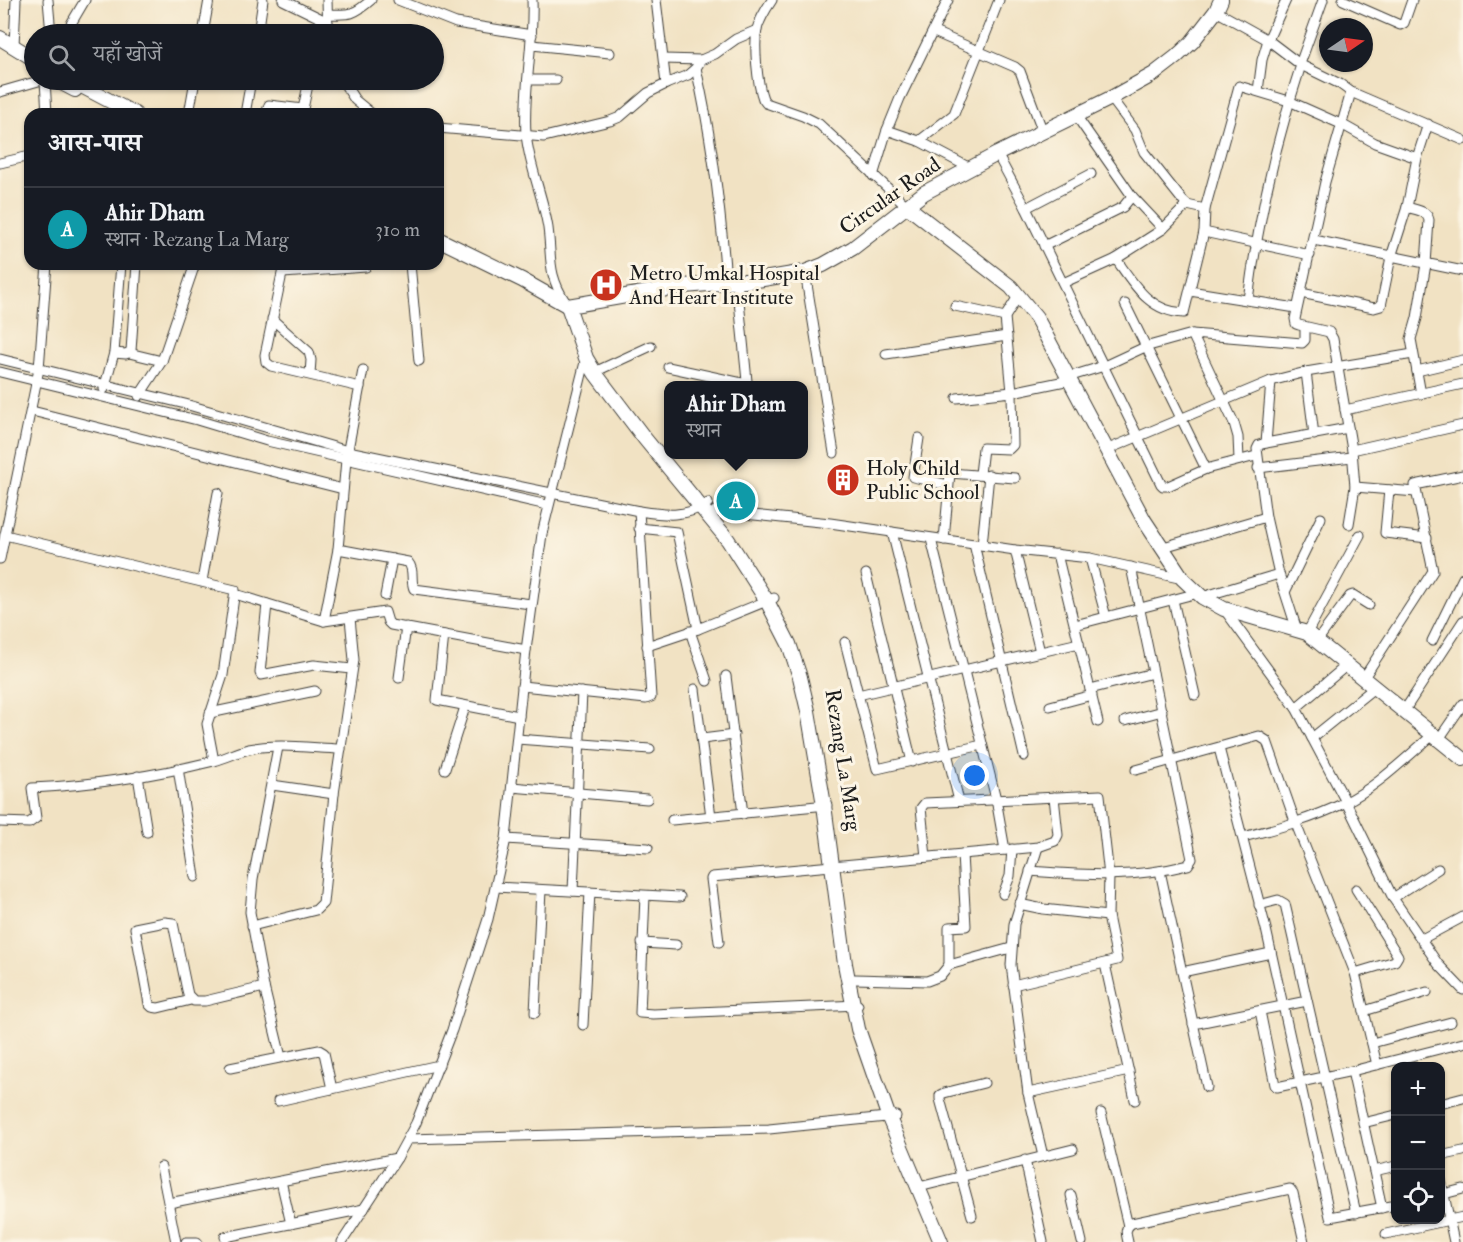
<!DOCTYPE html>
<html lang="hi">
<head>
<meta charset="utf-8">
<style>
	:root { --surface:#171b24; --page:#242831; --text:#f1f3f6; --muted:#9ea1a6; --line:#363941; --accent:#c8321e }
	body { margin:0; font-family:"IM FELL Double Pica","Noto Serif Devanagari",serif; background:var(--page); color:var(--text) }
	.controls { position:absolute; right:18px; bottom:18px; display:grid; overflow:hidden; border-radius:12px; box-shadow:0 2px 4px #0004 }
	.controls button { width:54px; height:54px; display:grid; place-items:center; padding:0; border:0; border-bottom:2px solid var(--line); background:var(--surface); color:var(--text); font:30px sans-serif }
	.compass { position:absolute; left:1319px; top:18px; width:54px; height:54px; border-radius:50%; background:var(--surface); box-shadow:0 2px 4px #0004; rotate:77deg }
	.you { position:absolute; left:975px; top:776px; width:21px; height:21px; margin:-15px; border:4px solid #fff; border-radius:50%; background:#1a73e8; box-shadow:0 0 0 9px #1a73e833 }
	.badge { display:grid; place-items:center; width:39px; height:39px; border-radius:50%; background:var(--accent); color:#fff; font-size:20px; font-weight:700 }
	.pin { position:absolute; translate:-50% -50%; border:3px solid #fff; box-shadow:0 2px 6px #0006 }
	.popup { position:absolute; left:664px; top:381px; width:144px; height:78px; box-sizing:border-box; display:grid; place-content:center; border-radius:12px; background:var(--surface); filter:drop-shadow(0 2px 4px #0005); font-size:20px; white-space:nowrap; color:var(--muted) }
	.popup b { font-size:22px; color:var(--text) }
	.popup::after { content:''; position:absolute; left:50%; top:100%; margin-left:-12px; border:12px solid transparent; border-top-color:var(--surface) }
	.list { margin:0; padding:0; list-style:none }
	h2 { display:flex; justify-content:space-between; align-items:center; height:78px; margin:0; padding:0 24px; font-size:26px }
	h2 small { font-size:20px; font-weight:400; color:var(--muted) }
	.list li { display:grid; grid-template-columns:39px 1fr auto; gap:18px; align-items:center; box-sizing:border-box; height:84px; padding:0 24px; border-top:2px solid var(--line) }
	.list b { display:block; font-size:22px; white-space:nowrap }
	.list p { margin:0; font-size:20px; white-space:nowrap; color:var(--muted) }
	.list em { font-size:20px; font-style:normal; color:var(--muted) }
	.icon { flex:none; width:33px; height:33px; fill:none; stroke:currentColor; stroke-width:2; stroke-linecap:round; stroke-linejoin:round }
	.map { position:relative; flex:none; width:1463px; height:1242px; overflow:hidden }
	.search { position:absolute; background:var(--surface); box-shadow:0 2px 4px #0004; left:24px; top:24px; width:420px; height:66px; display:flex; align-items:center; gap:15px; box-sizing:border-box; padding:0 21px; border-radius:33px; color:var(--muted); font-size:22px }
	.panel { position:absolute; background:var(--surface); box-shadow:0 2px 4px #0004; left:24px; top:108px; width:420px; height:162px; border-radius:18px }
	.map>svg:first-child { display:block }
	.lines { fill:none; stroke-linecap:round; stroke-linejoin:round }
	.street-casing { stroke:#3c3a35; stroke-width:11 }
	.secondary-casing { stroke:#3c3a35; stroke-width:16 }
	.street { stroke:#fff; stroke-width:9 }
	.secondary { stroke:#fff; stroke-width:14 }
	.labels { text-anchor:middle; dominant-baseline:central; stroke-width:6; stroke-linejoin:round; paint-order:stroke }
	.street-label { font-size:21px; fill:#1c1c1c; stroke:#fcf5e5 }
	.poi-label { font-size:21px; fill:#1c1c1c; stroke:#fcf5e5; text-anchor:start }
</style>
</head>
<body>
<div class="map">
<svg width="1463" height="1242" viewBox="0 0 1463 1242">
	<rect width="100%" height="100%" fill="#fcf5e5"/>
	<filter id="ink" filterUnits="userSpaceOnUse"><feTurbulence type="fractalNoise" baseFrequency=".0167" numOctaves="2"/><feDisplacementMap in="SourceGraphic" scale="12" xChannelSelector="R" yChannelSelector="G"/><feConvolveMatrix kernelMatrix="1 2 1 2 8 2 1 2 1" color-interpolation-filters="sRGB"/></filter>
	<filter id="wash" filterUnits="userSpaceOnUse"><feTurbulence type="fractalNoise" baseFrequency=".008" numOctaves="4" result="noise"/><feDisplacementMap in="SourceGraphic" scale="24" xChannelSelector="R" yChannelSelector="G"/><feGaussianBlur stdDeviation="1.35" result="paint"/><feColorMatrix in="noise" values="0 0 0 0 0 0 0 0 0 0 0 0 0 0 0 0 0 1.4 0 .05"/><feComposite in="paint" operator="in"/></filter>
	<g filter="url(#wash)">
		<rect width="100%" height="100%" fill="#f1e2c3"/>
	</g>
	<g filter="url(#ink)">
		<g class="lines">
			<defs>
				<g id="street">
					<polyline points="48,0 51,34"/>
					<polyline points="283,0 328,22"/>
					<polyline points="327,0 328,34"/>
					<polyline points="398,0 456,23 532,35"/>
					<path d="M532 0C534 45 523 89 526 134 529 166 543 196 548 228 552 259 547 274 566 303"/>
					<polyline points="656,0 666,84"/>
					<path d="M772 0C766 9 760 18 757 29 754 46 757 83 763 99L766 103 803 116 819 124 908 207"/>
					<polyline points="1343,0 1400,25 1404,23 1412,0"/>
					<polyline points="1216,11 1268,40 1301,65 1340,84 1351,92 1463,140"/>
					<path d="M328 14C350 15 354 15 371 0"/>
					<polyline points="934,32 1015,67 1020,71 1043,132"/>
					<polyline points="65,34 85,0"/>
					<polyline points="203,34 209,0"/>
					<polyline points="258,34 263,0"/>
					<polyline points="532,45 610,53"/>
					<polyline points="14,46 16,0"/>
					<polyline points="664,59 701,60"/>
					<polyline points="1300,64 1323,0"/>
					<path d="M696 68C712 139 721 209 726 282"/>
					<polyline points="45,80 47,114"/>
					<polyline points="342,80 355,100 372,114"/>
					<polyline points="528,80 556,80"/>
					<polyline points="1258,91 1262,60 1268,40 1286,0"/>
					<polyline points="0,92 42,80"/>
					<polyline points="1111,98 1135,130 1144,152 1183,201 1187,205 1205,209"/>
					<polyline points="189,114 195,80"/>
					<polyline points="245,114 251,80"/>
					<polyline points="266,114 269,105 303,109 309,80"/>
					<polyline points="1075,114 1132,196 1163,229"/>
					<polyline points="438,128 544,137 610,121 620,117 648,93 666,84 688,75 696,68 701,60 715,54 736,39 757,30"/>
					<polyline points="887,130 919,141 970,168"/>
					<polyline points="919,141 954,114 999,0"/>
					<polyline points="997,154 1026,208 1161,484 1163,486 1168,486 1206,469 1256,456"/>
					<polyline points="0,163 30,156"/>
					<polyline points="873,176 887,130 900,98 948,0"/>
					<path d="M1407 207C1415 210 1427 210 1429 220L1426 264 1417 318 1411 339 1421 394"/>
					<polyline points="1026,208 1091,174"/>
					<polyline points="1204,232 1310,255"/>
					<polyline points="1314,240 1463,271"/>
					<polyline points="1044,246 1123,207 1132,196"/>
					<path d="M1116 259C1134 284 1149 312 1184 313L1204 232 1205 209 1239 86 1289 101 1343 125 1375 143 1417 158"/>
					<polyline points="284,264 265,355 266,362 271,366 360,387"/>
					<polyline points="410,264 419,361"/>
					<polyline points="805,272 834,453"/>
					<polyline points="283,273 366,267"/>
					<polyline points="1063,283 1116,259 1163,229 1187,205"/>
					<polyline points="1190,291 1296,308"/>
					<polyline points="1301,293 1374,308 1381,306 1391,257 1407,207 1417,158 1428,124"/>
					<path d="M1248 300C1258 221 1276 141 1301 65"/>
					<polyline points="1125,304 1206,469"/>
					<polyline points="955,306 1005,317"/>
					<polyline points="272,319 309,352 311,360 310,374"/>
					<polyline points="1192,334 1234,423 1238,437 1239,460"/>
					<polyline points="114,353 126,354 131,351 137,264"/>
					<polyline points="129,353 162,361"/>
					<polyline points="886,354 1007,336"/>
					<path d="M0 359 185 404 348 451 639 511C665 515 685 518 708 503"/>
					<polyline points="668,367 742,383 747,381 737,281"/>
					<polyline points="601,369 651,346"/>
					<polyline points="1417,371 1463,360"/>
					<polyline points="0,372 197,420 267,441 547,505"/>
					<polyline points="1306,372 1314,435"/>
					<polyline points="1068,377 1104,366 1145,347 1192,334 1302,343 1305,340 1305,327"/>
					<polyline points="104,389 114,353 121,264"/>
					<polyline points="139,396 162,361 195,264"/>
					<polyline points="957,398 1012,392 1070,380"/>
					<polyline points="1345,410 1463,384"/>
					<polyline points="32,411 343,489"/>
					<polyline points="919,438 913,477 948,485"/>
					<polyline points="1266,443 1271,381"/>
					<polyline points="1106,450 1271,381 1306,372 1413,354"/>
					<polyline points="1352,450 1463,425"/>
					<polyline points="1258,468 1352,457"/>
					<polyline points="980,474 983,448 1009,449 1013,445 1012,392 1005,317 1019,295"/>
					<polyline points="1355,487 1416,492"/>
					<polyline points="1389,490 1385,533 1427,538"/>
					<polyline points="715,511 830,523 1015,550 1090,558 1183,579"/>
					<polyline points="1349,524 1355,487 1352,450 1333,339 1329,332 1299,325 1296,324 1295,319 1325,182 1351,92"/>
					<polyline points="639,528 677,532 698,629"/>
					<polyline points="892,532 959,801"/>
					<polyline points="5,535 235,590 223,675 207,724 214,761"/>
					<polyline points="931,539 996,799 1005,850"/>
					<polyline points="944,540 950,473 1015,478"/>
					<polyline points="974,544 1024,756"/>
					<polyline points="982,545 989,475"/>
					<polyline points="1160,548 1266,517"/>
					<path d="M338 549 408 562C415 570 410 580 414 589L531 604"/>
					<polyline points="1015,550 1040,652"/>
					<polyline points="1057,554 1098,722"/>
					<polyline points="1090,558 1106,617"/>
					<polyline points="0,559 39,369 47,264"/>
					<polyline points="866,574 912,762"/>
					<polyline points="202,581 218,493"/>
					<polyline points="1285,592 1321,518"/>
					<polyline points="235,594 324,621 385,612 388,622 391,625 526,650"/>
					<polyline points="385,596 392,559"/>
					<polyline points="1202,597 1279,574"/>
					<polyline points="1173,600 1195,695"/>
					<polyline points="267,604 260,673 261,675 314,665 352,669"/>
					<polyline points="1224,609 1296,708 1346,802 1393,898 1438,964 1463,990"/>
					<polyline points="324,621 338,549 346,460 363,370"/>
					<polyline points="1075,625 1198,593"/>
					<polyline points="1297,630 1279,574 1266,517 1257,449 1259,445 1266,443 1348,428"/>
					<polyline points="690,631 707,681"/>
					<polyline points="1307,633 1360,535"/>
					<polyline points="444,635 437,700 519,716"/>
					<polyline points="1317,641 1350,596 1353,595 1369,605"/>
					<polyline points="1432,641 1463,578"/>
					<polyline points="845,642 877,769 982,745"/>
					<polyline points="647,646 698,629 774,598"/>
					<polyline points="726,676 743,814"/>
					<polyline points="399,678 406,627"/>
					<polyline points="1363,679 1433,571 1415,485 1463,475"/>
					<polyline points="522,686 646,699 651,697 639,511"/>
					<polyline points="695,689 711,817"/>
					<polyline points="1090,689 1153,673"/>
					<polyline points="858,695 1079,643"/>
					<polyline points="1050,706 1092,695"/>
					<polyline points="1296,708 1347,665"/>
					<polyline points="1404,711 1463,621"/>
					<polyline points="210,713 315,691"/>
					<polyline points="1125,721 1162,711"/>
					<polyline points="1312,738 1374,688"/>
					<polyline points="517,739 650,749"/>
					<polyline points="702,739 734,735"/>
					<polyline points="1439,739 1463,704"/>
					<polyline points="278,747 253,879 250,912 264,987 281,1057"/>
					<polyline points="1219,748 1266,929 1330,1217 1396,1205"/>
					<polyline points="178,768 195,877"/>
					<polyline points="445,769 465,707"/>
					<polyline points="1136,770 1259,736 1267,741 1296,824 1355,973 1377,1065"/>
					<polyline points="138,776 147,832"/>
					<polyline points="272,785 334,794"/>
					<polyline points="512,787 647,799"/>
					<polyline points="672,820 827,805"/>
					<path d="M0 822 29 823 36 818 32 788C93 785 154 776 214 761 226 758 237 752 249 749 277 743 311 748 341 749"/>
					<path d="M1243 837C1278 828 1312 819 1344 803 1377 787 1405 758 1433 735"/>
					<polyline points="506,839 648,848"/>
					<polyline points="1038,847 1014,924 1011,965 1028,1093 1043,1156"/>
					<polyline points="926,857 921,808 925,803 1100,795 1109,876 1108,916 1117,960 1013,985"/>
					<path d="M1030 871C1086 875 1132 879 1188 865L1192 859 1131 567"/>
					<polyline points="1160,871 1207,1087"/>
					<polyline points="496,887 680,897"/>
					<polyline points="573,891 582,692"/>
					<polyline points="1003,894 1010,876 1012,849"/>
					<polyline points="645,896 640,1013 653,1014 858,1005"/>
					<polyline points="1393,898 1438,869"/>
					<polyline points="1019,904 1043,909 1108,916"/>
					<polyline points="1259,905 1278,900 1285,904 1356,1213"/>
					<polyline points="252,926 316,910 323,903 334,794 354,660 350,618"/>
					<polyline points="1422,939 1463,917"/>
					<polyline points="719,942 711,879 712,877 1038,847 1055,841 1058,835 1054,797"/>
					<polyline points="642,943 676,945"/>
					<polyline points="1105,964 1135,1100"/>
					<polyline points="949,965 949,927 966,926 962,854"/>
					<polyline points="1182,972 1271,953"/>
					<polyline points="1355,973 1395,961 1398,956 1356,889"/>
					<polyline points="855,979 927,981 940,976 949,965 1011,948"/>
					<polyline points="191,1000 158,1008 152,1007 149,1004 135,928 165,922 173,923 188,995 194,1001 205,1001 264,987"/>
					<polyline points="1260,1011 1275,1085 1277,1087 1352,1071 1463,1043"/>
					<polyline points="1364,1011 1427,992"/>
					<polyline points="535,1013 541,890"/>
					<polyline points="1193,1024 1307,1001"/>
					<polyline points="583,1025 590,892"/>
					<polyline points="1372,1043 1451,1022"/>
					<polyline points="230,1068 319,1050 324,1053 332,1089"/>
					<polyline points="1352,1071 1382,1208"/>
					<polyline points="1028,1093 1129,1071"/>
					<polyline points="278,1101 439,1065"/>
					<polyline points="1440,1104 1463,1098"/>
					<polyline points="1101,1113 1128,1226"/>
					<polyline points="1363,1123 1396,1115"/>
					<polyline points="408,1139 769,1129 896,1116"/>
					<polyline points="1440,1156 1463,1151"/>
					<polyline points="1025,1160 1043,1242"/>
					<polyline points="161,1167 176,1242"/>
					<polyline points="1374,1171 1396,1166"/>
					<polyline points="1440,1176 1454,1242"/>
					<polyline points="281,1181 291,1224"/>
					<polyline points="919,1187 1073,1149"/>
					<polyline points="1071,1195 1082,1242"/>
					<polyline points="1440,1195 1463,1189"/>
					<polyline points="169,1203 397,1158"/>
					<polyline points="972,1216 940,1099 940,1095 944,1093 984,1083"/>
					<polyline points="1386,1234 1463,1217"/>
					<polyline points="225,1237 364,1209"/>
					<polyline points="186,1242 197,1242"/>
					<polyline points="342,1242 397,1158 416,1123 452,1030 488,919 506,839 526,650 542,534 586,358"/>
					<path d="M1128 1242C1126 1234 1124 1228 1132 1223L1290 1189 1293 1193 1304 1242"/>
				</g>
				<g id="secondary">
					<polyline points="0,38 34,59"/>
					<polyline points="56,80 75,90"/>
					<polyline points="70,80 135,114"/>
					<polyline points="908,207 1011,287 1036,317 1144,520 1183,579 1202,597 1224,609 1307,633 1463,759"/>
					<polyline points="438,239 522,280 568,306"/>
					<polyline points="568,306 586,358 595,373 645,439 728,540 767,601 789,644 800,677 808,711 824,805 845,964 858,1029 889,1118 941,1242"/>
					<polyline points="568,306 684,286 757,280 805,272 823,265 853,248 924,193 997,154 1111,98 1154,74 1176,57 1192,42 1216,11 1221,0"/>
				</g>
			</defs>
			<use href="#street" class="street-casing"/>
			<use href="#secondary" class="secondary-casing"/>
			<use href="#street" class="street"/>
			<use href="#secondary" class="secondary"/>
		</g>
	</g>
	<defs>
		<symbol id="hospital-disc" viewBox="-11 -11 22 22"><circle r="9.5" fill="#c8321e" stroke="#fcf5e5"/><path d="M-5-5h3v3.5h4V-5h3V5h-3V1.5h-4V5h-3Z" fill="#fff"/></symbol>
		<symbol id="building-disc" viewBox="-11 -11 22 22"><circle r="9.5" fill="#c8321e" stroke="#fcf5e5"/><path d="M-4-6H4V6H1V3H-1V6H-4ZM-2.5-4.3h1.7v1.8h-1.7ZM.8-4.3h1.7v1.8H.8ZM-2.5-1h1.7V.8h-1.7ZM.8-1h1.7V.8H.8Z" fill="#fff"/></symbol>
	</defs>
	<g fill-rule="evenodd">
		<use href="#hospital-disc" x="587" y="266" width="38" height="38"/>
		<use href="#building-disc" x="824" y="461" width="38" height="38"/>
	</g>
	<g class="labels">
		<g class="street-label">
			<text transform="translate(890 196) rotate(-35)">Circular Road</text>
			<text transform="translate(843 760) rotate(81)">Rezang La Marg</text>
		</g>
		<g class="poi-label">
			<text x="629" y="273">Metro Umkal Hospital<tspan x="629" dy="24">And Heart Institute</tspan></text>
			<text x="866" y="468">Holy Child<tspan x="866" dy="24">Public School</tspan></text>
		</g>
	</g>
</svg>
<div class="controls">
<button>+</button>
<button>−</button>
<button><svg class="icon" aria-label="locate" viewBox="0 0 24 24"><circle cx="12" cy="12" r="6"/><path d="M12 2v4M12 18v4M2 12h4M18 12h4"/></svg></button>
</div>
<svg class="compass" viewBox="-18 -18 36 36"><path d="M0-13l5 13h-10z" fill="#e53935"/><path d="M0 13l5-13h-10z" fill="#9ea1a6"/></svg>
<div class="you"></div>
<div class="pin badge" style="left:736px;top:501px;background:#0f9aa8">A</div>
<div class="popup"><b>Ahir Dham</b>स्थान</div>
<div class="search"><svg class="icon" aria-label="search" viewBox="0 0 24 24"><circle cx="10" cy="10" r="6"/><path d="M15 15l6 6"/></svg>यहाँ खोजें</div>
<section class="panel">
<h2>आस-पास<small></small></h2>
<ul class="list">
<li><span class="badge" style="background:#0f9aa8">A</span><div><b>Ahir Dham</b><p>स्थान · Rezang La Marg</p></div><em>310 m</em></li>
</ul>
</section>
</div>
</body>
</html>
